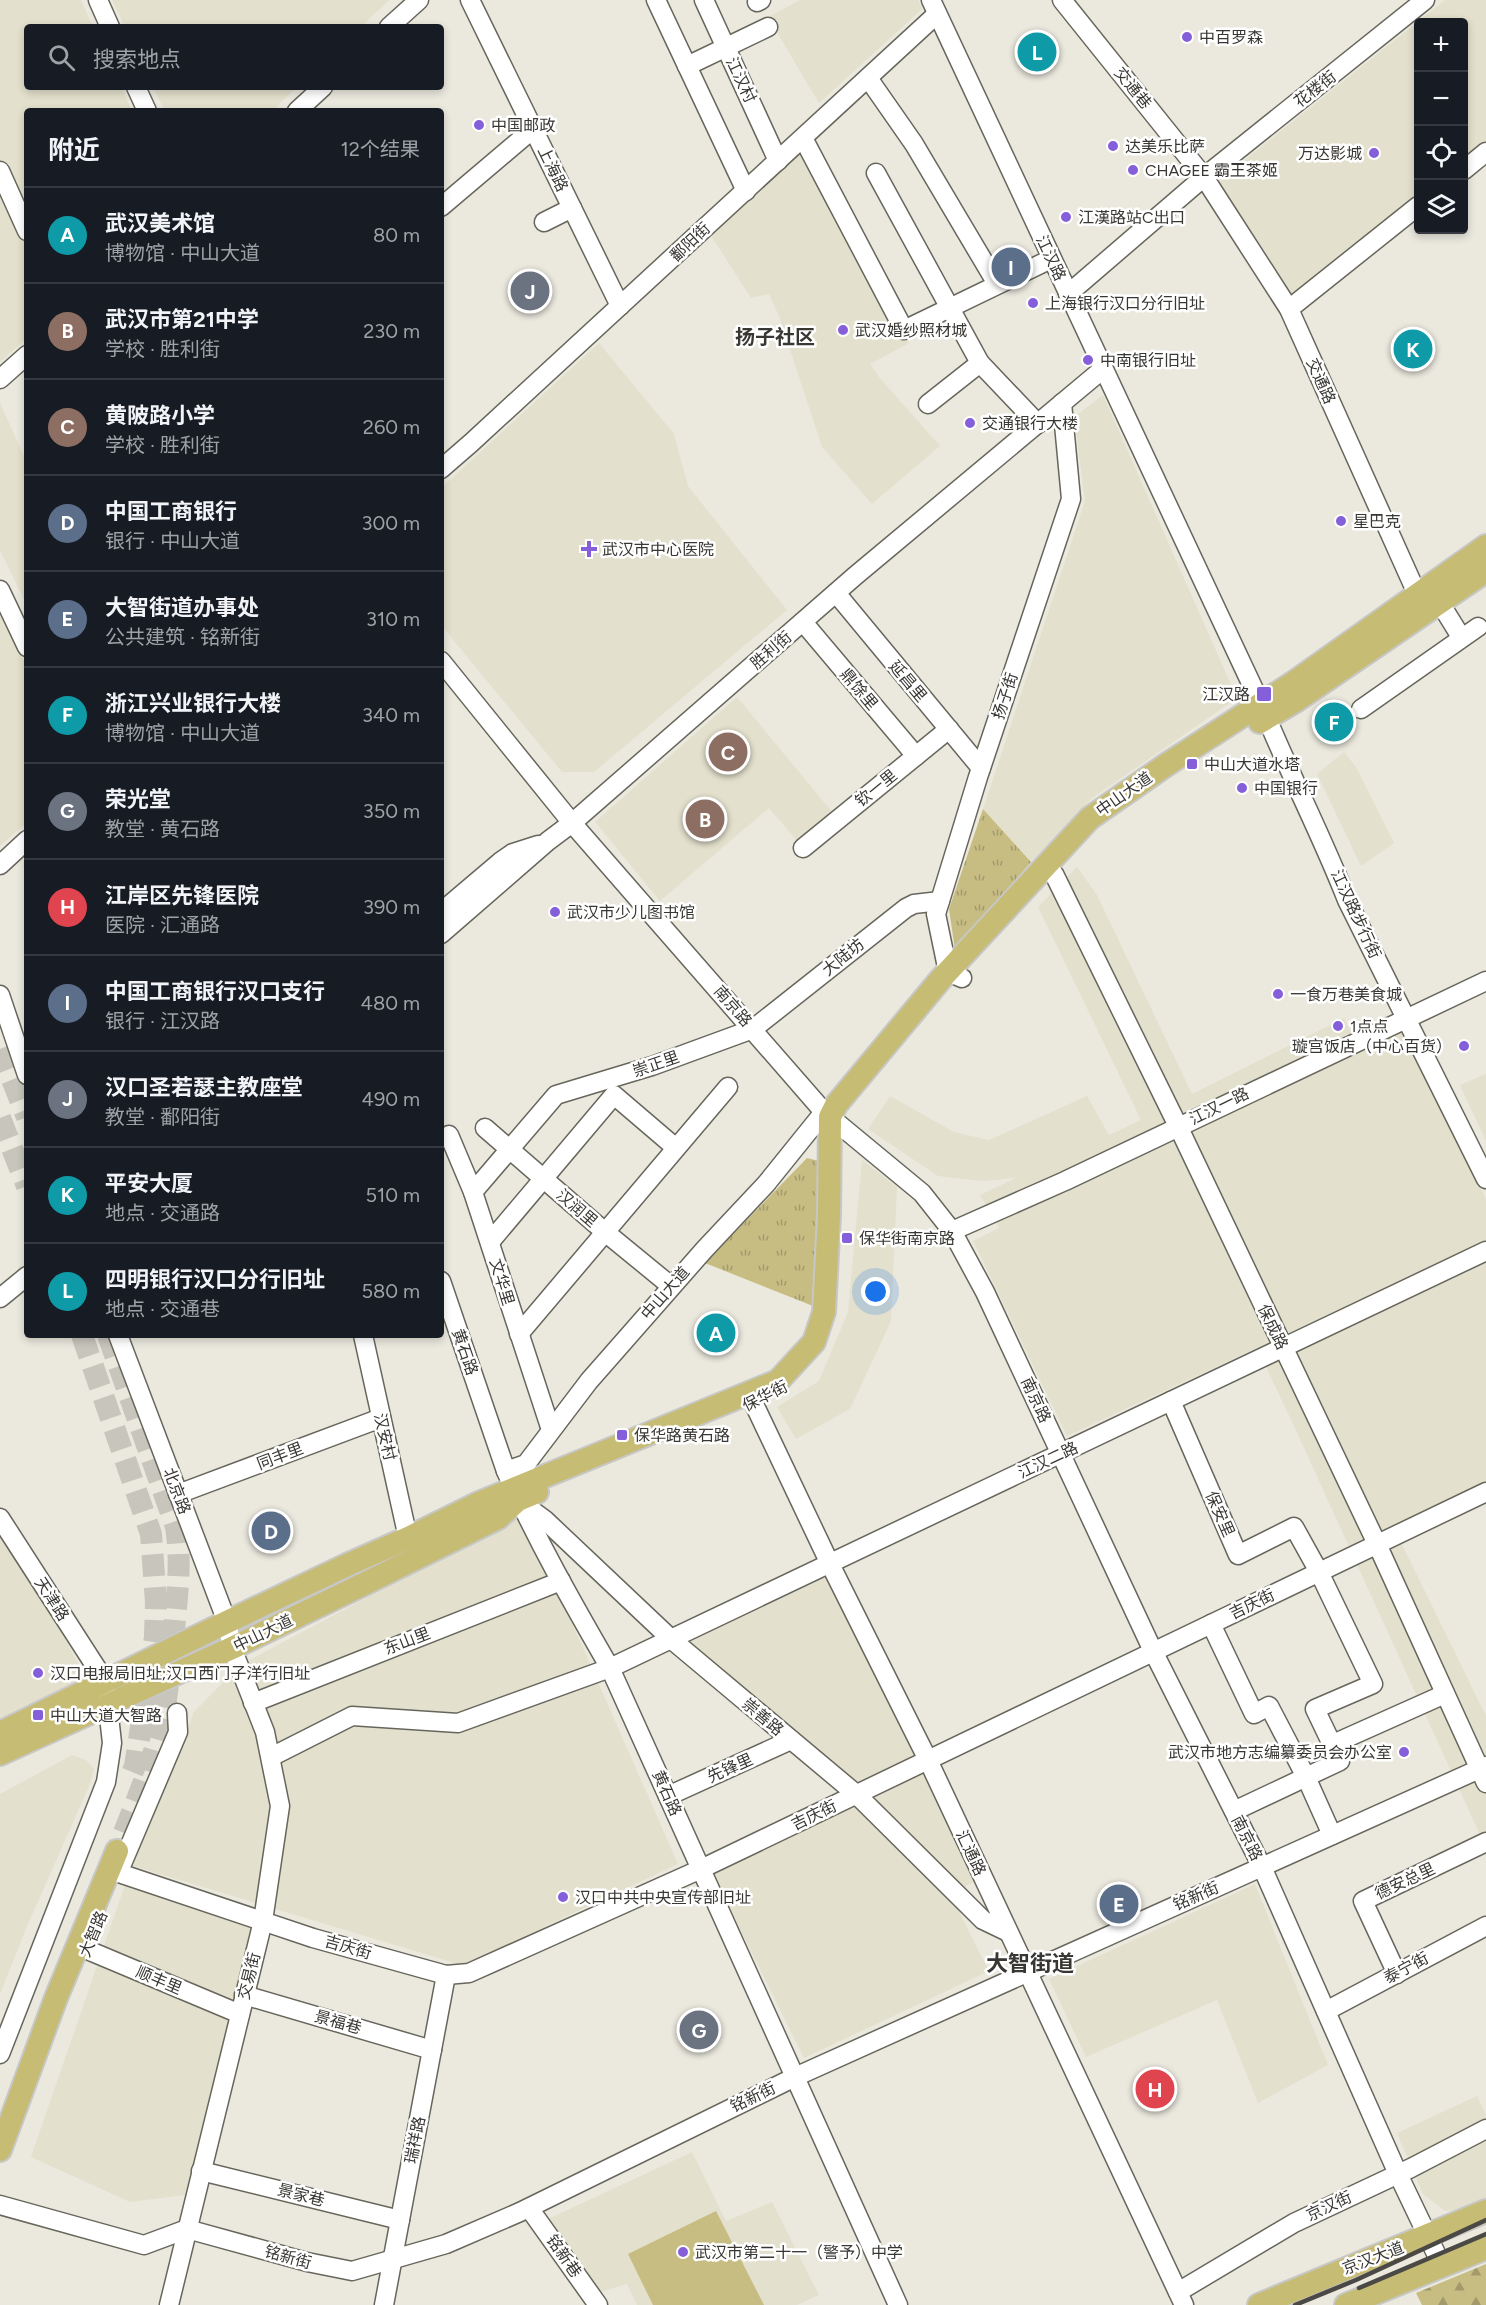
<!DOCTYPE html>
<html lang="zh">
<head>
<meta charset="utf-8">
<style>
	:root { --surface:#171b24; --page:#20242c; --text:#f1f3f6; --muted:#9ea1a6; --line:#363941; --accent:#855fda }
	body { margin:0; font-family:Figtree,"Noto Sans SC",sans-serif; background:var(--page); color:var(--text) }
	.controls { position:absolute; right:18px; top:18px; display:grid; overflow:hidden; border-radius:6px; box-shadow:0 3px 9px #0003 }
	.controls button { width:54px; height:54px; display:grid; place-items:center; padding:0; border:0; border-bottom:2px solid var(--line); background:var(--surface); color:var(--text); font:30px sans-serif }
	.you { position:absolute; left:876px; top:1292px; width:21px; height:21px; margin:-15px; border:4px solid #fff; border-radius:50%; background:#1a73e8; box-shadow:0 0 0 9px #1a73e833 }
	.badge { display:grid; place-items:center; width:39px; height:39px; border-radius:50%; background:var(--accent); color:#fff; font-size:20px; font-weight:700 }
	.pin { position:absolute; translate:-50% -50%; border:3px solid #fff; box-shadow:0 2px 6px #0006 }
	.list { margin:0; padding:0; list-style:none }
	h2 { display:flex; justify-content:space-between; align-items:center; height:78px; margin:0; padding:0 24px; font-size:26px }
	h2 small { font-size:20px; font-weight:400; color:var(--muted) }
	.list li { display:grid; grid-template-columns:39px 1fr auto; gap:18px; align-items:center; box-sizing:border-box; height:96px; padding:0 24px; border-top:2px solid var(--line) }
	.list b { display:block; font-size:22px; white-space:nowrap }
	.list p { margin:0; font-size:20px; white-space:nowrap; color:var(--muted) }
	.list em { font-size:20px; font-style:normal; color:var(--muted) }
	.icon { flex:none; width:33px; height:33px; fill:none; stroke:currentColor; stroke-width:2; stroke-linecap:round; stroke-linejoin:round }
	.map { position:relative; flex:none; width:1486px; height:2305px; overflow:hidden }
	.search { position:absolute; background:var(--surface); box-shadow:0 3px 9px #0003; left:24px; top:24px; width:420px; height:66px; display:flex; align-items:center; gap:15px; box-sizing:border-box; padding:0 21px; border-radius:6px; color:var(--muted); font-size:22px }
	.panel { position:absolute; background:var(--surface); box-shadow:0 3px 9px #0003; left:24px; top:108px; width:420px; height:1230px; border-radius:6px }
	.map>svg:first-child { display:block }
	.built { fill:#e3e0cd }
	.grass { fill:url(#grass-tufts) }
	.forest { fill:url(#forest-firs) }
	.garden { fill:#c7bd83 }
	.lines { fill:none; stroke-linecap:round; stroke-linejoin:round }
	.major-tunnel { stroke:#c7c5bc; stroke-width:22; stroke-dasharray:22 11; stroke-linecap:butt }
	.minor-casing { stroke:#67665c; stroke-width:21 }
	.major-casing { stroke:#c7c7c6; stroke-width:26 }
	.minor { stroke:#fff; stroke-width:18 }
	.major { stroke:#c7bc73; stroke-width:22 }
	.rail { stroke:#4a4945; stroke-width:4.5 }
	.poi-dot { fill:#855fda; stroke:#fff; stroke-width:2 }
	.labels { text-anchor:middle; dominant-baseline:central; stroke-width:5; stroke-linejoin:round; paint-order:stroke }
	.poi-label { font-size:16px; fill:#383733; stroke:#fff; text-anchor:start }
	.street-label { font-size:16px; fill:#383733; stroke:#fff }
	.quarter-label { font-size:20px; font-weight:bold; fill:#383733; stroke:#fff }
	.district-label { font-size:22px; font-weight:bold; fill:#383733; stroke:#fff }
</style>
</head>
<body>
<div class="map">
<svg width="1486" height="2305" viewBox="0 0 1486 2305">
	<defs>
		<pattern id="grass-tufts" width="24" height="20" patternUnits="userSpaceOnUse" patternTransform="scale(1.5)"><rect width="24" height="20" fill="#c7bd83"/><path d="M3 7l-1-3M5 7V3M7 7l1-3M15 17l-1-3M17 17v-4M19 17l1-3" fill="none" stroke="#a39a6c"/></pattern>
		<pattern id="forest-firs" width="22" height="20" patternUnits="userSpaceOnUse" patternTransform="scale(1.5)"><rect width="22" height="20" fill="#c7bd83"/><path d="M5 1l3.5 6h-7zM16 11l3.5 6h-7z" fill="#a39a6c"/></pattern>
	</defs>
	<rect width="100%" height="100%" fill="#ebe9de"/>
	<g class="built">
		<polygon points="0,0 81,0 93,27 27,27 27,87 121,87 132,111 27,111 27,338 0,362"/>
		<polygon points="112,0 389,0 361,27 125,27"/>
		<polygon points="800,0 918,0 922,9 819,103 768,17"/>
		<polygon points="1445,0 1486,0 1486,141 1464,159 1464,22 1418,22 1418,196 1292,297 1218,181"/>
		<polygon points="153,87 297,87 272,111 165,111"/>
		<polygon points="804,149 909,343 870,364 879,377 940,446 872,504 822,447 779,316 769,294 751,298 708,231"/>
		<polygon points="599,343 674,434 688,486 787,610 594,772 562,772 441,625 441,488"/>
		<polygon points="1103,395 1237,698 1091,799 1031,862 983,809 1085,501 1074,417"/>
		<polygon points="0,403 27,463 27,606 0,550"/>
		<polygon points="0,610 27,667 27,822 0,846"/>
		<polygon points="737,697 838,819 803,848 769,808 660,901 595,822"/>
		<polygon points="1344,752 1356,767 1394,843 1361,866 1317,774"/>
		<polygon points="1077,867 1097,895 1192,1094 1344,1018 1360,1050 1402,1029 1486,1199 1486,1242 1301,1331 1486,1259 1486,1483 1394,1528 1486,1716 1486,1848 1294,1426 1257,1348 1067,1436 973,1241 999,1228 980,1195 1016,1178 982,1181 938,1176 868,1129 890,1096 954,1132 989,1140 1087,1096 1109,1135 1141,1120 1038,907"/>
		<polygon points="1486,1074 1486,1141 1460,1085"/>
		<polygon points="862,1160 897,1187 891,1321 850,1409 796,1439 777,1407 819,1381 848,1312"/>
		<polygon points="524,1514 678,1864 546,1926 539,1935 471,1968 133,1866 194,1712 240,1665"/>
		<polygon points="0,1536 46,1605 78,1663 72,1684 0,1723"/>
		<polygon points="825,1575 917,1755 858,1783 687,1643"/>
		<polygon points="72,1755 86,1760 94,1769 90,1784 28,1924 0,1994 0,1794"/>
		<polygon points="925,1770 976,1881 961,1889 870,1798"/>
		<polygon points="854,1803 952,1898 989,1971 804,2058 711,1871"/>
		<polygon points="1255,1884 1328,2065 1258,2103 1217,2000 1086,2057 1049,1979"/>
		<polygon points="125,1885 252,1928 185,2195 130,2202 31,2157"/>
		<polygon points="1477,2096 1486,2115 1486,2200 1467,2209 1445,2211 1423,2194 1397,2133"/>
		<polygon points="692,2152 726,2221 772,2202 819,2295 797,2305 637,2305 627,2284 597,2293 546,2220"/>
	</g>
	<g class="grass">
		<polygon points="983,809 1031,862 955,950 949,909"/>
		<polygon points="807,1158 827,1163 818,1308 705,1263"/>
	</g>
	<polygon class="forest" points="1486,2264 1486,2305 1422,2305 1416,2293"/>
	<polygon class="garden" points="716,2211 764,2305 653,2305 628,2254"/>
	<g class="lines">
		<g class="major-tunnel">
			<polyline points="0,1049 27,1117"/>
			<polyline points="0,1118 27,1186"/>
			<polyline points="82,1335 151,1534 156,1602 155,1637 135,1766 130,1778"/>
			<path d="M108 1335 176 1527C181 1559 178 1587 175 1619 172 1653 169 1687 162 1720 153 1765 133 1808 117 1851"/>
		</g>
		<defs>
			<g id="minor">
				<polyline points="98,0 110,27"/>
				<polyline points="470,0 620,306"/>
				<polyline points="656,0 746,191"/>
				<polyline points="704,0 778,161"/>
				<path d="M931 0 1264 711C1290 775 1322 836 1347 900L1486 1179"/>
				<polyline points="1062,0 1204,177 1289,309 1418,596"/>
				<polyline points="757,2 761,0"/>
				<polyline points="389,27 419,0"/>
				<polyline points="687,66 768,27"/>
				<polyline points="868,78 914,144 997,284"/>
				<polyline points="136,87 147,111"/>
				<polyline points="297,111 323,87"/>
				<polyline points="803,138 904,330 1051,259"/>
				<polyline points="1464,170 1486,152"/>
				<polyline points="0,171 27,231"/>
				<polyline points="876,173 980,363 1038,424"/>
				<polyline points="441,207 533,129"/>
				<polyline points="544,222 572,208"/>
				<polyline points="1068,294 1204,177 1425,0"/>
				<polyline points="1289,309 1418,206"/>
				<polyline points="0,379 27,355"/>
				<polyline points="928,404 980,363"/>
				<polyline points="441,469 471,443 937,14"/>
				<polyline points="0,590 27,647"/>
				<polyline points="836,593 981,768"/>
				<polyline points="1440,603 1461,637"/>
				<polyline points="803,622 916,756"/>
				<polyline points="441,661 572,823 824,1112 922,1193 952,1231 985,1292 1153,1651 1262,1867 1398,2174 1442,2266"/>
				<polyline points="1361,709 1478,627"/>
				<polyline points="803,848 949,729"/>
				<polyline points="0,865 27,840"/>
				<polyline points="1054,874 1178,1126 1377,1544 1486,1783"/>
				<polyline points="441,912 500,862 513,853 538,845"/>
				<polyline points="441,934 548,841 572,823 855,576 1103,369"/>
				<polyline points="962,978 948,972 936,914 978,777 1071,499 1062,403"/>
				<polyline points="0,995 27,1075"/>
				<polyline points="485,1128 605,1232 671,1286"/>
				<polyline points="449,1135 473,1192 551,1430"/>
				<polyline points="473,1192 556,1095 652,1066 753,1029 906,908 914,904 940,901"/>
				<polyline points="952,1231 1065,1181 1486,981"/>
				<polyline points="490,1242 614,1095 676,1148"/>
				<path d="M441 1281 506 1471C536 1539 573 1604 610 1668L898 2305"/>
				<polyline points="0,1298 27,1276"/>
				<polyline points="519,1334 728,1087"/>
				<polyline points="118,1335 227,1622 232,1648 265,1732 280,1806 263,1921 169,2305"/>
				<polyline points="363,1335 408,1538"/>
				<polyline points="1171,1401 1238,1555 1294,1527 1319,1572 1373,1684 1315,1709 1340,1761 1234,1811"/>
				<polyline points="754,1404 830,1564 928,1760 1184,2305"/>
				<polyline points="506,1471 526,1464 589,1381 704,1250 766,1184 824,1112"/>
				<polyline points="178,1494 381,1418"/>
				<polyline points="522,1503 545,1520 671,1639 856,1794 983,1920 1008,1932"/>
				<polyline points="0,1518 105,1681 112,1743 106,1782 0,2054"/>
				<polyline points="1211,1624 1254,1714 1269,1706 1306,1777 1332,1835"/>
				<polyline points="253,1703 561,1581"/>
				<polyline points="1333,1744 1445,1694"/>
				<polyline points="271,1757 352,1716 458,1723 610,1668 1486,1251"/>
				<polyline points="668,1796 791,1740"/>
				<polyline points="119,1871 178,1732 177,1713"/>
				<polyline points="119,1873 313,1938 446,1975 469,1973 701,1869 1486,1492"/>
				<polyline points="78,1946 240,2014"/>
				<polyline points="1397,1974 1363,1901 1486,1842"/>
				<polyline points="244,1995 432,2050"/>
				<polyline points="1326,2011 1486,1926"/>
				<polyline points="201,2171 400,2220"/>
				<polyline points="0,2205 144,2245 187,2229 307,2262 352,2271 446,2244 520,2212 795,2077 1486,1766"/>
				<polyline points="529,2208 598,2305"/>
				<polyline points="1178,2292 1294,2223 1411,2168 1486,2129"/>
				<polyline points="384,2305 446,1975"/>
			</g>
			<g id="major">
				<polyline points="1260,722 1297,700 1486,571"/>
				<polyline points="0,1733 227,1622 347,1565 408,1538 479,1503 778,1381 814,1342 824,1312 829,1216 830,1117 836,1105 940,980 1090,818 1166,765 1293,683 1486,546"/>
				<polyline points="0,1754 232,1648 366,1583 498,1518 518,1500 537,1492"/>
				<polyline points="0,2150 56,1998 117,1851"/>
				<polyline points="1259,2305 1486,2211"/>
				<polyline points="1346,2305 1486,2248"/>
			</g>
		</defs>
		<use href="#minor" class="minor-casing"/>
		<use href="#major" class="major-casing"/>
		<use href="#minor" class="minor"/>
		<use href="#major" class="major"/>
		<g class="rail">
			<polyline points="1359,2288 1486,2234"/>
			<polyline points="1295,2305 1356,2280 1486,2220"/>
		</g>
	</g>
	<g class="poi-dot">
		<circle cx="1187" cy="37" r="6"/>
		<circle cx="479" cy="125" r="6"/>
		<circle cx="1113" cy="146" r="6"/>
		<circle cx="1374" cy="153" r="6"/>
		<circle cx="1133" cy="170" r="6"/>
		<circle cx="1066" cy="217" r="6"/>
		<circle cx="1033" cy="303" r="6"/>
		<circle cx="843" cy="330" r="6"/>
		<circle cx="1088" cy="360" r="6"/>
		<circle cx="970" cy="423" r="6"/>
		<circle cx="1341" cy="521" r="6"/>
		<path d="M586 540h6v6h6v6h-6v6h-6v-6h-6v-6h6z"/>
		<rect x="1256" y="686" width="16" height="16" rx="3"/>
		<rect x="1186" y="758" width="12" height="12" rx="3"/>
		<circle cx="1242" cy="788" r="6"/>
		<circle cx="555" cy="912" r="6"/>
		<circle cx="1278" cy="994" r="6"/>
		<circle cx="1338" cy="1026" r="6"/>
		<circle cx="1464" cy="1046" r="6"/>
		<rect x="841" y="1232" width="12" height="12" rx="3"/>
		<rect x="616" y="1429" width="12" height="12" rx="3"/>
		<circle cx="38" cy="1673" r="6"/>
		<rect x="32" y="1709" width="12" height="12" rx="3"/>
		<circle cx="1404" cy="1752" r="6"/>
		<circle cx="563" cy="1897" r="6"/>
		<circle cx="683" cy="2252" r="6"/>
	</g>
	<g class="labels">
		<g class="poi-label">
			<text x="1199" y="37">中百罗森</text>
			<text x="491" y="125">中国邮政</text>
			<text x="1125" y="146">达美乐比萨</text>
			<text x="1362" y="153" text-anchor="end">万达影城</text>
			<text x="1145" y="170">CHAGEE 霸王茶姬</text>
			<text x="1078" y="217">江漢路站C出口</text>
			<text x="1045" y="303">上海银行汉口分行旧址</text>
			<text x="855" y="330">武汉婚纱照材城</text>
			<text x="1100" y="360">中南银行旧址</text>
			<text x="982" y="423">交通银行大楼</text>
			<text x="1353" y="521">星巴克</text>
			<text x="602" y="549">武汉市中心医院</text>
			<text x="1250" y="694" text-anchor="end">江汉路</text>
			<text x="1204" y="764">中山大道水塔</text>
			<text x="1254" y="788">中国银行</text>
			<text x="567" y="912">武汉市少儿图书馆</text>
			<text x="1290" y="994">一食万巷美食城</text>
			<text x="1350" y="1026">1点点</text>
			<text x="1452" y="1046" text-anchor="end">璇宫饭店（中心百货）</text>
			<text x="859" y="1238">保华街南京路</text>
			<text x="634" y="1435">保华路黄石路</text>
			<text x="50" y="1673">汉口电报局旧址;汉口西门子洋行旧址</text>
			<text x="50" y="1715">中山大道大智路</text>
			<text x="1392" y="1752" text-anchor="end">武汉市地方志编纂委员会办公室</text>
			<text x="575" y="1897">汉口中共中央宣传部旧址</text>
			<text x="695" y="2252">武汉市第二十一（警予）中学</text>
		</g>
		<g class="street-label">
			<text transform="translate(741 80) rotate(65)">江汉村</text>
			<text transform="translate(1133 88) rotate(51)">交通巷</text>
			<text transform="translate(1315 89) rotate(-38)">花楼街</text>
			<text transform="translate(553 169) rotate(64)">上海路</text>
			<text transform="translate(690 242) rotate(-43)">鄱阳街</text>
			<text transform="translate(1051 258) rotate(65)">江汉路</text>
			<text transform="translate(1321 381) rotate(66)">交通路</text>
			<text transform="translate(771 650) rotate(-41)">胜利街</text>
			<text transform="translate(908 681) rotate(50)">延昌里</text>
			<text transform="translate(859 689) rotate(50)">鼎馀里</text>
			<text transform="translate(1005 696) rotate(-72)">扬子街</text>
			<text transform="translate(876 788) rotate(-39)">钦一里</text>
			<text transform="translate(1124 794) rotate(-35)">中山大道</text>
			<text transform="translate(1356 914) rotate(65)">江汉路步行街</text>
			<text transform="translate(843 957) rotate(-39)">大陆坊</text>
			<text transform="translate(733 1006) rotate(49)">南京路</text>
			<text transform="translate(656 1064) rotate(-19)">崇正里</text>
			<text transform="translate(1219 1106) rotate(-26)">江汉一路</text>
			<text transform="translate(577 1208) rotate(41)">汉润里</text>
			<text transform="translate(502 1282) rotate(73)">文华里</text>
			<text transform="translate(665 1293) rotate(-49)">中山大道</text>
			<text transform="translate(1273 1327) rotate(64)">保成路</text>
			<text transform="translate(465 1352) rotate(71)">黄石路</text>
			<text transform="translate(765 1396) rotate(-27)">保华街</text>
			<text transform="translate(1036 1400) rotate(65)">南京路</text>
			<text transform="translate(385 1437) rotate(77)">汉安村</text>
			<text transform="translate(280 1456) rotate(-21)">同丰里</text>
			<text transform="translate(1048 1460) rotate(-25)">江汉二路</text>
			<text transform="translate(177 1491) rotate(69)">北京路</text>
			<text transform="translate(1220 1514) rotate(66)">保安里</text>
			<text transform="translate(52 1599) rotate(57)">天津路</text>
			<text transform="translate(1252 1604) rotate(-26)">吉庆街</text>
			<text transform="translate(263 1633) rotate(-26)">中山大道</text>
			<text transform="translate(407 1641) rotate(-21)">东山里</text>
			<text transform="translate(763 1717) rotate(40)">崇善路</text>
			<text transform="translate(730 1768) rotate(-24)">先锋里</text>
			<text transform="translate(667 1793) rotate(66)">黄石路</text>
			<text transform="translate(814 1815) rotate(-26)">吉庆街</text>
			<text transform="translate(1247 1838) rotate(63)">南京路</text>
			<text transform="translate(971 1853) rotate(65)">汇通路</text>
			<text transform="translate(1405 1881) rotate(-25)">德安总里</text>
			<text transform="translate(1196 1896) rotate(-24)">铭新街</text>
			<text transform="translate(93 1934) rotate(-67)">大智路</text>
			<text transform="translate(348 1947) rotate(16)">吉庆街</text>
			<text transform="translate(1406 1968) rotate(-28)">泰宁街</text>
			<text transform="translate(249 1976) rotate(-76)">交易街</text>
			<text transform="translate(159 1980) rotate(23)">顺丰里</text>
			<text transform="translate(338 2022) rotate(16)">景福巷</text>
			<text transform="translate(753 2097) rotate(-26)">铭新街</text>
			<text transform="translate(415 2140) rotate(-79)">瑞祥路</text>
			<text transform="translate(301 2195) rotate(14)">景家巷</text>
			<text transform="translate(1329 2206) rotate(-25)">京汉街</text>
			<text transform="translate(564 2256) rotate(55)">铭新巷</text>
			<text transform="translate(288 2257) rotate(15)">铭新街</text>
			<text transform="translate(1373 2258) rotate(-21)">京汉大道</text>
		</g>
		<g class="quarter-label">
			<text x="775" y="337">扬子社区</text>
		</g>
		<g class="district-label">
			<text x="1030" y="1963">大智街道</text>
		</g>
	</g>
</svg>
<div class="controls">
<button>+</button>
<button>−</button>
<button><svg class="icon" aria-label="locate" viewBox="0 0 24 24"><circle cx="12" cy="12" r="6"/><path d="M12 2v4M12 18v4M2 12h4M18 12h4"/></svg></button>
<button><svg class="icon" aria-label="layers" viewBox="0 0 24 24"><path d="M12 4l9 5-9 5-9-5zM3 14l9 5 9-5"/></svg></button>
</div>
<div class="you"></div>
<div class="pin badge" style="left:716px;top:1333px;background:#0f9aa8">A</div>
<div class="pin badge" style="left:705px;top:819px;background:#8d6e63">B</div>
<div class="pin badge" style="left:728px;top:752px;background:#8d6e63">C</div>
<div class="pin badge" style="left:271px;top:1531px;background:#5c6f8a">D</div>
<div class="pin badge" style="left:1119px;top:1904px;background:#5c6f8a">E</div>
<div class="pin badge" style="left:1334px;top:722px;background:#0f9aa8">F</div>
<div class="pin badge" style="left:699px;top:2030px;background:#6b7280">G</div>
<div class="pin badge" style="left:1155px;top:2089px;background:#e0444e">H</div>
<div class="pin badge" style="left:1011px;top:267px;background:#5c6f8a">I</div>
<div class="pin badge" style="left:530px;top:291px;background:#6b7280">J</div>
<div class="pin badge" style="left:1413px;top:349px;background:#0f9aa8">K</div>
<div class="pin badge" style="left:1037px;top:52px;background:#0f9aa8">L</div>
<div class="search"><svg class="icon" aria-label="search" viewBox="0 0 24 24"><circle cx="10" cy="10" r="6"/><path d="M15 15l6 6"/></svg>搜索地点</div>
<section class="panel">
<h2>附近<small>12个结果</small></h2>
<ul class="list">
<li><span class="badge" style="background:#0f9aa8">A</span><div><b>武汉美术馆</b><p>博物馆 · 中山大道</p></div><em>80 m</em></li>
<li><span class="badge" style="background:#8d6e63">B</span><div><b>武汉市第21中学</b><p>学校 · 胜利街</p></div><em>230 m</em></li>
<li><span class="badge" style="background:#8d6e63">C</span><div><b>黄陂路小学</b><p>学校 · 胜利街</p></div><em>260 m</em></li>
<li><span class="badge" style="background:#5c6f8a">D</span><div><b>中国工商银行</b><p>银行 · 中山大道</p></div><em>300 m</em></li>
<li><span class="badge" style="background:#5c6f8a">E</span><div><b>大智街道办事处</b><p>公共建筑 · 铭新街</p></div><em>310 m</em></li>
<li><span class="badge" style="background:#0f9aa8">F</span><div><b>浙江兴业银行大楼</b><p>博物馆 · 中山大道</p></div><em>340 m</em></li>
<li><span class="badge" style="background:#6b7280">G</span><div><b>荣光堂</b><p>教堂 · 黄石路</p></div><em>350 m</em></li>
<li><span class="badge" style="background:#e0444e">H</span><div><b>江岸区先锋医院</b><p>医院 · 汇通路</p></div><em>390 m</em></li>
<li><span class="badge" style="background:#5c6f8a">I</span><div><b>中国工商银行汉口支行</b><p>银行 · 江汉路</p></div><em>480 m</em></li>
<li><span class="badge" style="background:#6b7280">J</span><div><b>汉口圣若瑟主教座堂</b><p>教堂 · 鄱阳街</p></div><em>490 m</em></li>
<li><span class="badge" style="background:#0f9aa8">K</span><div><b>平安大厦</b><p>地点 · 交通路</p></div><em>510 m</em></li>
<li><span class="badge" style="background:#0f9aa8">L</span><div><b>四明银行汉口分行旧址</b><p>地点 · 交通巷</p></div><em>580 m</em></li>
</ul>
</section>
</div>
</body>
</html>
